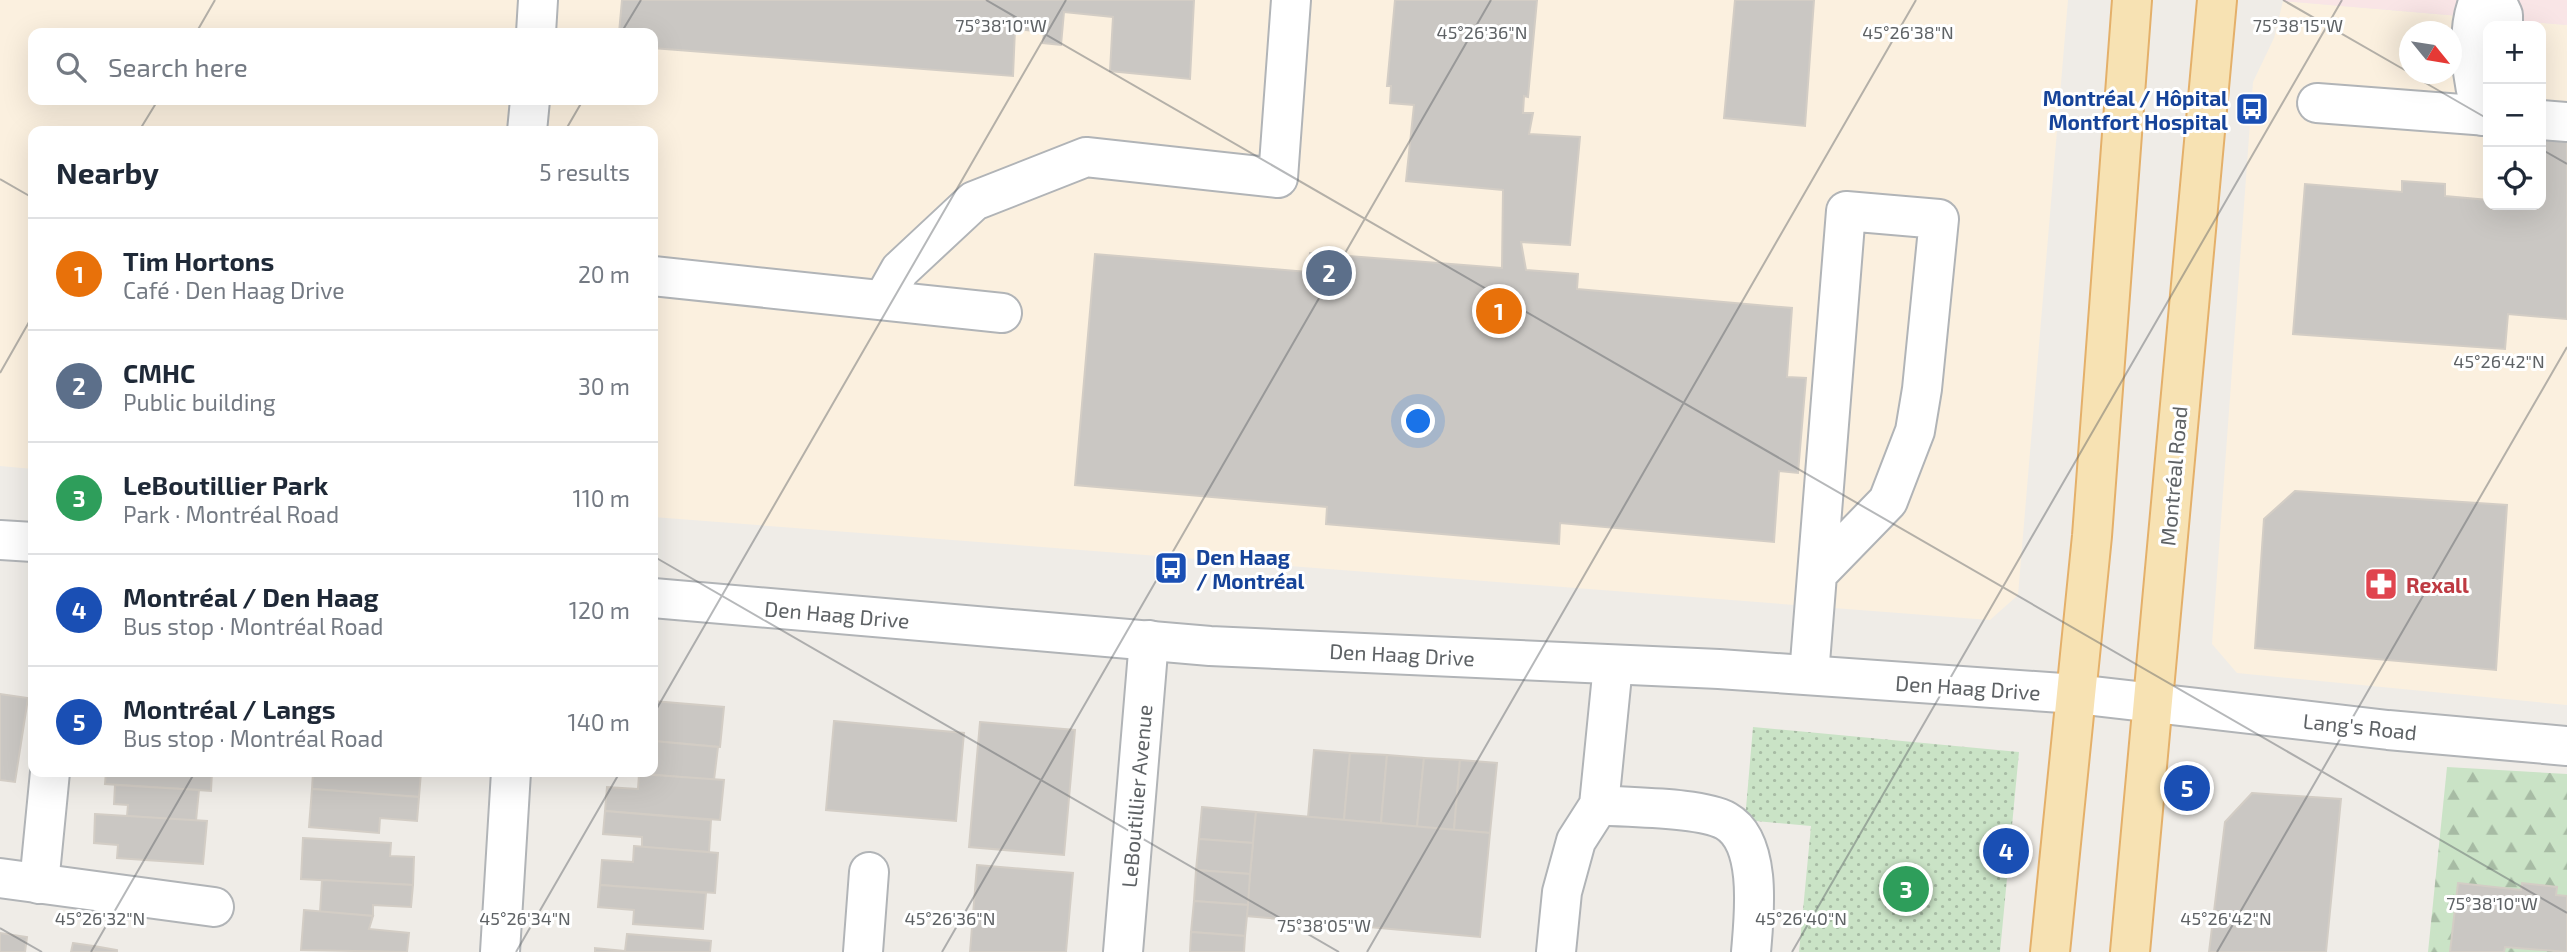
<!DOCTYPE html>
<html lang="en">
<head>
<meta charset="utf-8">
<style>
	:root { --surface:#fff; --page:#f2f2f3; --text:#1f2937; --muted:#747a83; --line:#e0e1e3; --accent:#0b8043 }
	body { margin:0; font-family:"Exo 2",sans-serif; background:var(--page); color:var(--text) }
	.controls { position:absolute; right:21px; top:21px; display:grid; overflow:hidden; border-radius:14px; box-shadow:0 7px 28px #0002 }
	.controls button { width:63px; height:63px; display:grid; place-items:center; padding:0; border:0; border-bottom:2px solid var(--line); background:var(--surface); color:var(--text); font:35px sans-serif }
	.compass { position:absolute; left:2399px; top:21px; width:63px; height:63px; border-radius:50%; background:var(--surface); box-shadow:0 7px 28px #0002; rotate:120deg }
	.you { position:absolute; left:1419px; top:422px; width:24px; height:24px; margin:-18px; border:5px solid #fff; border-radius:50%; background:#1a73e8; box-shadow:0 0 0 10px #1a73e833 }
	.badge { display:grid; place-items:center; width:46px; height:46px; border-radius:50%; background:var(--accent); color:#fff; font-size:23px; font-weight:700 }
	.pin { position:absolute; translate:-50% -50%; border:4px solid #fff; box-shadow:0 2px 7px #0006 }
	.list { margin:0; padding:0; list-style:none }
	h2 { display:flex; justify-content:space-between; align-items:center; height:91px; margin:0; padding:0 28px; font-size:30px }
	h2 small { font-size:23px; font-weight:400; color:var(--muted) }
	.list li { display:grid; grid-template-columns:46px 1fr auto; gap:21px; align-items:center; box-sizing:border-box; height:112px; padding:0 28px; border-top:2px solid var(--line) }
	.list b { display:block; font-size:26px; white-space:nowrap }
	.list p { margin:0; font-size:23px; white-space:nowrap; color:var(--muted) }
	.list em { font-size:23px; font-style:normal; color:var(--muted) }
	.icon { flex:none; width:38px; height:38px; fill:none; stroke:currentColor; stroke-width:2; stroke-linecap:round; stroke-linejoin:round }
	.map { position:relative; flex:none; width:2567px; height:952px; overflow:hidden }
	.search { position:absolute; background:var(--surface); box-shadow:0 7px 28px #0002; left:28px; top:28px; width:630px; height:77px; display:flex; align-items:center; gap:18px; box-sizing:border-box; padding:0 24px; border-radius:14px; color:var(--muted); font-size:26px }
	.panel { position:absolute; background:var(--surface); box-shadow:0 7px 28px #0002; left:28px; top:126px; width:630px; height:651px; border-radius:14px }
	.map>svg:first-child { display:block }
	.commercial { fill:#fbf0df; fill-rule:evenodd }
	.medical { fill:#f9e5e6 }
	.forest { fill:url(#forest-firs) }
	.park { fill:url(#park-dots) }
	.building { fill:#cac7c3; stroke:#d3cdc5; stroke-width:2 }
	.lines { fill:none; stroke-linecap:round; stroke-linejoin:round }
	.minor-casing { stroke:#b1b4b7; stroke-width:42 }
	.major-casing { stroke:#e4b06a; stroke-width:42 }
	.minor { stroke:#fff; stroke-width:38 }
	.major { stroke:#f7e2b3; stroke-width:38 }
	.ticks { fill:none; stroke:#5e6265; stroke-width:2; stroke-opacity:0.45 }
	.labels { text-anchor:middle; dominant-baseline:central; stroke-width:6; stroke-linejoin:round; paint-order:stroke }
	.transit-label { font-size:21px; font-weight:bold; fill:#164399; stroke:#fff; text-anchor:end }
	.street-label { font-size:21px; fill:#5e6265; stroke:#fff }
	.health-label { font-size:21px; font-weight:bold; fill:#be3a42; stroke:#fff; text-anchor:start }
	.ticks-label { font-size:18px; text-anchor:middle; fill:#5e6265; stroke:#fff; stroke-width:6; stroke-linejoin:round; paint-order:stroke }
</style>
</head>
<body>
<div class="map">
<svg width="2567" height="952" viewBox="0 0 2567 952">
	<defs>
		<pattern id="forest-firs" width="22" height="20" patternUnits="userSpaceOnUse" patternTransform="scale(1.75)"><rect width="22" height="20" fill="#cae3c6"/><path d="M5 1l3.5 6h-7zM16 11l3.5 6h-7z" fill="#a7bba4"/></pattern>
		<pattern id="park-dots" width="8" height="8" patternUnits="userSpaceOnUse" patternTransform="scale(1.75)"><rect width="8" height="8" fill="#cae3c6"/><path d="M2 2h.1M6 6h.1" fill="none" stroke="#a7bba4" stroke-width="1.8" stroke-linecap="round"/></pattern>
	</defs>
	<rect width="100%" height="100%" fill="#efece7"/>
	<g class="commercial">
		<path d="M0 0H2068L2018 595 1990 620 653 517V131H33V469L0 466ZM33 33H653V100H33Z"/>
		<path d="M2283 1 2567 25V705L2237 673 2212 644 2253 82 2274 38ZM2488 26H2541V205H2488ZM2410 32H2452V74H2410Z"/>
	</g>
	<polygon class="medical" points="2567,0 2567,25 2283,1 2283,0"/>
	<polygon class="forest" points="2447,767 2567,774 2567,952 2428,952"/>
	<polygon class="park" points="1753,727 2019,752 2000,952 1799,952 1811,826 1745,820"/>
	<g class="building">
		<polygon points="622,0 1194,0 1190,79 1110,71 1113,17 1064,12 1061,45 1043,43 1044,32 1015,29 1013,76 653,48 653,33 619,33"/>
		<polygon points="1395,0 1537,0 1528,97 1524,96 1523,113 1533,113 1529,134 1580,137 1570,245 1521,242 1526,270 1578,274 1577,289 1792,308 1787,377 1806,378 1798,473 1779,471 1774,542 1560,523 1559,544 1326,524 1327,507 1075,485 1095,254 1308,272 1310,253 1502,268 1503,190 1406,181 1414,105 1390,103 1391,86 1387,86"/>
		<polygon points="1735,0 1814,0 1805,126 1724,118"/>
		<polygon points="2541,129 2567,131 2567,319 2508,314 2505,349 2293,334 2305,184 2402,192 2402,181 2445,184 2445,196 2488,200 2488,205 2541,205"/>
		<polygon points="2295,491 2507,505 2496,670 2255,648 2264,519"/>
		<polygon points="0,694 28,698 15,782 0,780"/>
		<polygon points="653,701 724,707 720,747 653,741"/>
		<polygon points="834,721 964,733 956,821 826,810"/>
		<polygon points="980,722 1075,730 1064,855 969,847"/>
		<polygon points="653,741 718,747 714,780 646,774 653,772"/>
		<polygon points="1314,750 1350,753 1344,820 1308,817"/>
		<polygon points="1350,753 1387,755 1381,823 1344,820"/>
		<polygon points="1387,755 1424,758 1417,827 1381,823"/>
		<polygon points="1424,758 1460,760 1454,830 1417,827"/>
		<polygon points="1460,760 1497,763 1490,833 1454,830"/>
		<polygon points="106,772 212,772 211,791 105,784"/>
		<polygon points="313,772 421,772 419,797 312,789"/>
		<polygon points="639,774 724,780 720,820 605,811 607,787 638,789"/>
		<polygon points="115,785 199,790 196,821 127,816 128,805 114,804"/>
		<polygon points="312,789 419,797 417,821 380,818 379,833 309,827"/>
		<polygon points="2252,793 2341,799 2326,952 2209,952 2225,822"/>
		<polygon points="1202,807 1256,812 1253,843 1199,839"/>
		<polygon points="605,811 711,820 709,852 642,847 642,837 603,834"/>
		<polygon points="1256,812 1490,833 1480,937 1246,916"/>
		<polygon points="95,814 207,821 203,864 117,858 118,845 94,843"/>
		<polygon points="303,838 391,843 390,856 414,857 413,885 301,879"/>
		<polygon points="1199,839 1253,843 1250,874 1196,870"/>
		<polygon points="634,846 718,853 715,893 600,885 602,860 633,862"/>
		<polygon points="977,865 1073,873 1066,952 970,952"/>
		<polygon points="1196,870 1250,874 1248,905 1194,901"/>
		<polygon points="322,880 413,885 411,907 373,905 373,916 320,912"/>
		<polygon points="2458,883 2521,890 2522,883 2557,887 2556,895 2567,896 2567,952 2505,947 2504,952 2450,952"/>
		<polygon points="600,885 706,893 703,929 633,924 634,910 598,907"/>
		<polygon points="1194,901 1248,905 1245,936 1191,932"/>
		<polygon points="304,910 373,916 369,929 409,933 407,952 301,950"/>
		<polygon points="1191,932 1245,936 1244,952 1190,952"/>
		<polygon points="0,933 27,937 25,952 0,952"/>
		<polygon points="627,934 711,941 710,952 595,952 595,948 625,951"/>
		<polygon points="73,943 94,946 93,952 71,952"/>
		<polygon points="94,946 117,950 117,952 93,952"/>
	</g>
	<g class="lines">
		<defs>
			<g id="minor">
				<path d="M2479 0C2465 32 2472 83 2483 116"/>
				<polyline points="2496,0 2503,15 2503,26"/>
				<polyline points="536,33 538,0"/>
				<polyline points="2317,103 2488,116"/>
				<polyline points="2541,120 2567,122"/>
				<polyline points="527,131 530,100"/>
				<polyline points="653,276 1002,313"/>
				<polyline points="883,300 900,270 974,201 1086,157 1278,178 1291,0"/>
				<polyline points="0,540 33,542"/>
				<polyline points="653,598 1210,646 1719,669 2076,694 2388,730 2567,746"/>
				<polyline points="1809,675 1846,211 1939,219 1922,389 1915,431 1888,501 1817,574"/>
				<path d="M1599 805C1630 808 1701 807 1726 821 1763 842 1754 916 1751 952"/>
				<polyline points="0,878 214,907"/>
				<polyline points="39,884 50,772"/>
				<polyline points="500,952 511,772"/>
				<polyline points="863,952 869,872"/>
				<polyline points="1123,952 1149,640"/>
				<polyline points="1556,952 1562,892 1576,841 1599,805 1613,665"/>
			</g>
			<g id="major">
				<polyline points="2050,952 2092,536 2132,0"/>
				<polyline points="2130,952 2217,0"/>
			</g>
		</defs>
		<use href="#minor" class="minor-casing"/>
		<use href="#major" class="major-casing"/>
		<use href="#minor" class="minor"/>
		<use href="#major" class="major"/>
	</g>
	<path class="ticks" d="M986 0 2567 913M2283 0 2410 73M196 33 215 0M621 33 641 0M2410 74 2488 119M139 131 158 100M565 131 583 100M2541 149 2567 164M0 179 33 198M0 373 33 315M653 556 1339 952M653 715 1066 0M0 928 42 952M91 952 195 772M516 952 620 772M942 952 1491 0M1367 952 1916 0M1792 952 2342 0M2217 952 2567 347"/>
	<defs>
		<symbol id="bus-square" viewBox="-11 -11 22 22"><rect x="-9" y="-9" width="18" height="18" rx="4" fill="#1a4fb4" stroke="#fff"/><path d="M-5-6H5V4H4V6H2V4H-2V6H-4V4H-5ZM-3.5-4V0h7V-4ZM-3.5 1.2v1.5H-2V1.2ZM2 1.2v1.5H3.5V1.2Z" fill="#fff"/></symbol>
		<symbol id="pharmacy-square" viewBox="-11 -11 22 22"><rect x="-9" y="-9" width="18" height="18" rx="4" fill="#e0444e" stroke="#fff"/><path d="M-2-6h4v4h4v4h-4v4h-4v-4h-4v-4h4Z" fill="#fff"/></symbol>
	</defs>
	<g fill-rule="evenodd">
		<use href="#bus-square" x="2233" y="90" width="38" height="38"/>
		<use href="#bus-square" x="1152" y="549" width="38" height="38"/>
		<use href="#pharmacy-square" x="2362" y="565" width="38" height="38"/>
	</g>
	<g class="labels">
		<g class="transit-label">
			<text x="2228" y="97">Montréal / Hôpital<tspan x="2228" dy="24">Montfort Hospital</tspan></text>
			<text x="1196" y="556" text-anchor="start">Den Haag<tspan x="1196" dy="24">/ Montréal</tspan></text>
		</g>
		<g class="street-label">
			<text transform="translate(2173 476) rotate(-85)">Montréal Road</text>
			<text transform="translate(837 614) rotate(5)">Den Haag Drive</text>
			<text transform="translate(1402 654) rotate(3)">Den Haag Drive</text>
			<text transform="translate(1968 687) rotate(4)">Den Haag Drive</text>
			<text transform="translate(2360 726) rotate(6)">Lang's Road</text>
			<text transform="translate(1136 796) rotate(-85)">LeBoutillier Avenue</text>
		</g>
		<g class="health-label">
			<text x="2406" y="584">Rexall</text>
		</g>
	</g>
	<g class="ticks-label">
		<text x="2298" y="32">75°38'15"W</text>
		<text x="1001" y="32">75°38'10"W</text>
		<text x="1482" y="39">45°26'36"N</text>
		<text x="1908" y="39">45°26'38"N</text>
		<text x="2499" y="368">45°26'42"N</text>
		<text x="2492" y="910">75°38'10"W</text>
		<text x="100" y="925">45°26'32"N</text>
		<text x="525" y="925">45°26'34"N</text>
		<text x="950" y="925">45°26'36"N</text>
		<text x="1801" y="925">45°26'40"N</text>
		<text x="2226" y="925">45°26'42"N</text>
		<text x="1324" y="932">75°38'05"W</text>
	</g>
</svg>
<div class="controls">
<button>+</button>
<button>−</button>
<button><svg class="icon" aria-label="locate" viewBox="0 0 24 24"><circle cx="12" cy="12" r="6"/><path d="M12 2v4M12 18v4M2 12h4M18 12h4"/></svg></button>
</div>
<svg class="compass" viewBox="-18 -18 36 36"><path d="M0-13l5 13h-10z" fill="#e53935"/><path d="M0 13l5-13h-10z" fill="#747a83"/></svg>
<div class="you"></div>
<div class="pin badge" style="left:1499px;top:311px;background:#e8710a">1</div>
<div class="pin badge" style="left:1329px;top:273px;background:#5c6f8a">2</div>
<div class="pin badge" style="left:1906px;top:889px;background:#2e9e5b">3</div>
<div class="pin badge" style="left:2006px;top:851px;background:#1a4fb4">4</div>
<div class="pin badge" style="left:2187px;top:788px;background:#1a4fb4">5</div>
<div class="search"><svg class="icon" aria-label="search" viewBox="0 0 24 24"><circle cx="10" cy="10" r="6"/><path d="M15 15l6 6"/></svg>Search here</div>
<section class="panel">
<h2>Nearby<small>5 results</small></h2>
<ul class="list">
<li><span class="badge" style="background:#e8710a">1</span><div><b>Tim Hortons</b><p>Café · Den Haag Drive</p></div><em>20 m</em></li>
<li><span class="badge" style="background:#5c6f8a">2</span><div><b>CMHC</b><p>Public building</p></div><em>30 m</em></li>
<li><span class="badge" style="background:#2e9e5b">3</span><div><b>LeBoutillier Park</b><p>Park · Montréal Road</p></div><em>110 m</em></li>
<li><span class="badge" style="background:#1a4fb4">4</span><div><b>Montréal / Den Haag</b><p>Bus stop · Montréal Road</p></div><em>120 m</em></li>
<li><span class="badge" style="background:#1a4fb4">5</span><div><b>Montréal / Langs</b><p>Bus stop · Montréal Road</p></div><em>140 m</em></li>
</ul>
</section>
</div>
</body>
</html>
